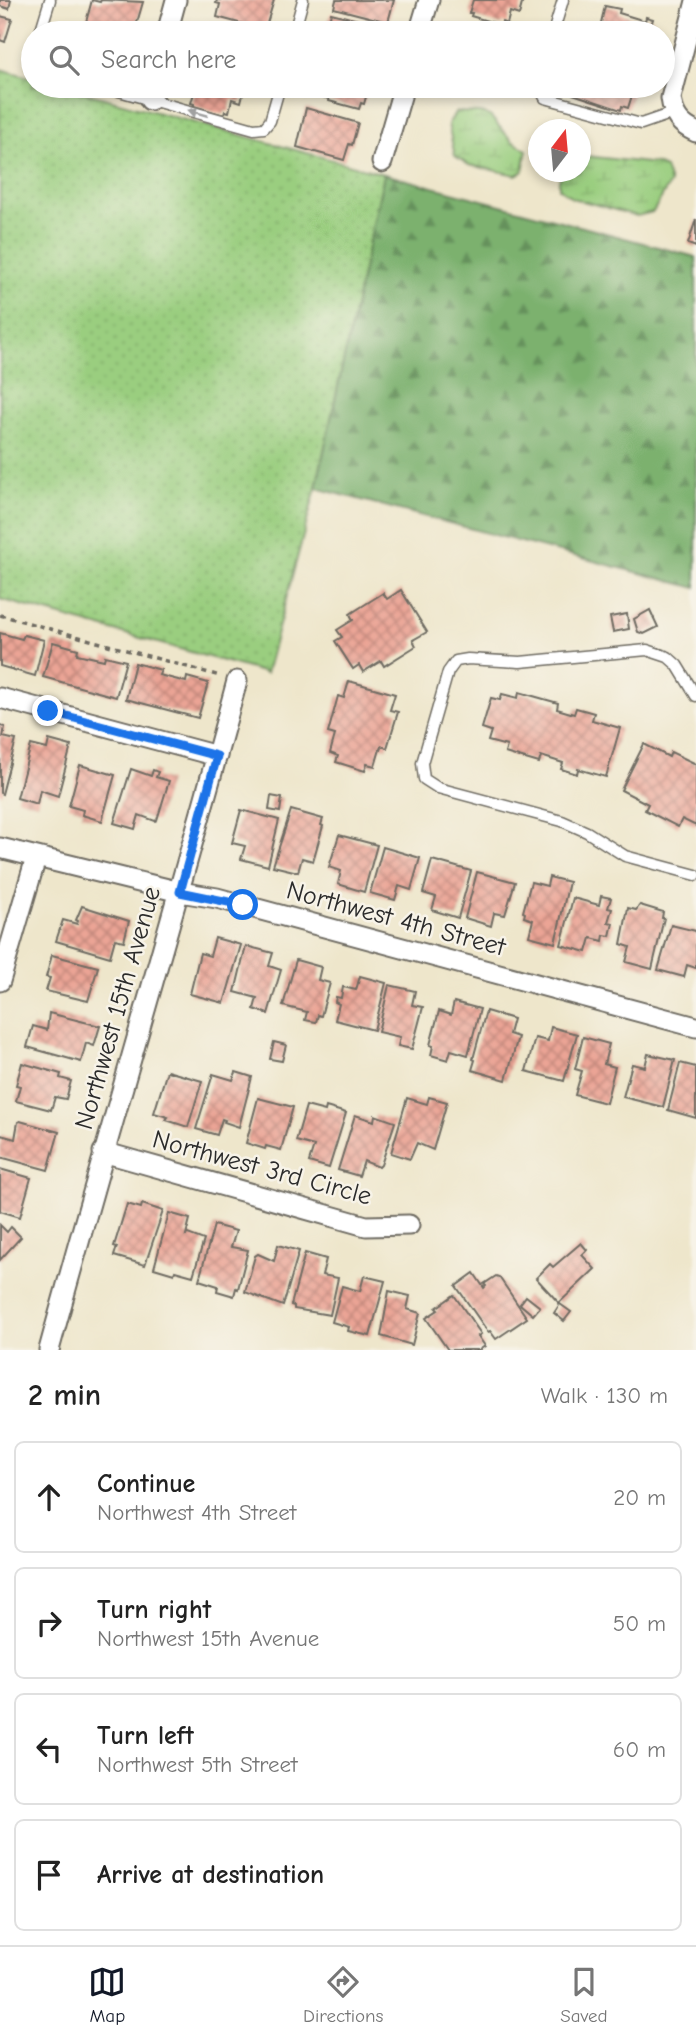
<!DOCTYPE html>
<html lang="en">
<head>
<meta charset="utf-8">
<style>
	:root { --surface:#fff; --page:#f6f6f6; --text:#222; --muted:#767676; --line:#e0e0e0; --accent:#111827 }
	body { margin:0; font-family:"Comic Neue",sans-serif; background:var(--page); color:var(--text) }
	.compass { position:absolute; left:528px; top:119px; width:63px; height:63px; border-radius:50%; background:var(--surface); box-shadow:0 4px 10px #0003; rotate:16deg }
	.stop { position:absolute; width:21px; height:21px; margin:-16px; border:5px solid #1a73e8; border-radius:50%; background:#fff }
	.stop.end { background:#1a73e8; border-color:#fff; box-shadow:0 2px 7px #0008 }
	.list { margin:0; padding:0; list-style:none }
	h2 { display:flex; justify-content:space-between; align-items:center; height:91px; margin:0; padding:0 28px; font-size:30px }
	h2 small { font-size:23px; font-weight:400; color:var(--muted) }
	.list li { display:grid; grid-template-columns:46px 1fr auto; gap:21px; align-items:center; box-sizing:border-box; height:112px; margin:0 14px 14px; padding:0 14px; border:2px solid var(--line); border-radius:10px }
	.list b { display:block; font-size:26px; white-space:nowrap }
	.list p { margin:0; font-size:23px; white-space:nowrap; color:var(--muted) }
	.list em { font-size:23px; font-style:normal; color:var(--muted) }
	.icon { flex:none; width:38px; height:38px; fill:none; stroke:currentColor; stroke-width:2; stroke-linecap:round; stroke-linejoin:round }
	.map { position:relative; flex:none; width:696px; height:1350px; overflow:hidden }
	.search { position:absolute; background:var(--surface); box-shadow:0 4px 10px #0003; left:21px; right:21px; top:21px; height:77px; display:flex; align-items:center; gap:18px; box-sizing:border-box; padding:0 24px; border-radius:38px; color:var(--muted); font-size:26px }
	.sheet { height:595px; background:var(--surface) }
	nav { display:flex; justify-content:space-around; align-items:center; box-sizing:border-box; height:98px; border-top:2px solid var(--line); background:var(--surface); font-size:19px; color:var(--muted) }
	nav a { display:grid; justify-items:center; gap:4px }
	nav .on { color:var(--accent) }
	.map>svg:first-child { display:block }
	.grass { fill:url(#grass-dots); stroke:#627c55; stroke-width:2 }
	.forest { fill:url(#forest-firs); stroke:#536e4c; stroke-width:2 }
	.wetland { fill:url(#wetland-marsh); stroke:#627c55; stroke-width:2 }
	.building { fill:url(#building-cross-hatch) }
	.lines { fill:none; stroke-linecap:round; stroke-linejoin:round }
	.service-casing { stroke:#6f6c63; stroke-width:13 }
	.minor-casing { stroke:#6f6c63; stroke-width:23 }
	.path { stroke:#6f6c63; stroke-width:3.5; stroke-dasharray:5 5; stroke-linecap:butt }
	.service { stroke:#fff; stroke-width:10 }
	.minor { stroke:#fff; stroke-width:19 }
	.oneway { fill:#a0a0a0 }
	.route { stroke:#1a73e8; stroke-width:9 }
	.labels { text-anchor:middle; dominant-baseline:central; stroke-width:5; stroke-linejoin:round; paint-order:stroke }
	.street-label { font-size:26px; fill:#2b2b2b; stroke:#f7f3e8 }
</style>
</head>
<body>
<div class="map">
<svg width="696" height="1350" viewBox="0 0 696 1350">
	<defs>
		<pattern id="grass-dots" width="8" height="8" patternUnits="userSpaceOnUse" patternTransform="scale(1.75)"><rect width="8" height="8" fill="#9ace7f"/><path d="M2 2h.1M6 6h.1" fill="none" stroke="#85b16e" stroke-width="1.8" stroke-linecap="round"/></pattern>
		<pattern id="forest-firs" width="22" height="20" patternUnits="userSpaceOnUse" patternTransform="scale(1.75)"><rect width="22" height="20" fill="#7bb16e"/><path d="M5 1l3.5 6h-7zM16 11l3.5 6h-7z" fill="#65905b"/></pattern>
		<pattern id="wetland-marsh" width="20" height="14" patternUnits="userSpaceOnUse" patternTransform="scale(1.75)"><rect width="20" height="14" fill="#9ace7f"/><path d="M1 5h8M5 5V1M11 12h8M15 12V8" fill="none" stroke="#85b16e"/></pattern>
		<pattern id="building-cross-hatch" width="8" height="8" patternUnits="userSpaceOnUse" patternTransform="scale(1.75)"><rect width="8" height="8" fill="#eba495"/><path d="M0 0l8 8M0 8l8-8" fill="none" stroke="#bf867a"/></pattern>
	</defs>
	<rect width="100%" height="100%" fill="#f7f3e8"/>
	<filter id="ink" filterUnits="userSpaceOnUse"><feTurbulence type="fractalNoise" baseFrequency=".0143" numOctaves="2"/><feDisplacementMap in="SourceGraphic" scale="14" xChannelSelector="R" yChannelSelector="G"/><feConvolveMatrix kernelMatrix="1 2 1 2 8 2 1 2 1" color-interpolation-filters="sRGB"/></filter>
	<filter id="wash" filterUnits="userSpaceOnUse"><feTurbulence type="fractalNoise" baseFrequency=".00686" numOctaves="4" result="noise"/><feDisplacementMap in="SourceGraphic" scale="28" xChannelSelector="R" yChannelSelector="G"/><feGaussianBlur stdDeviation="1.57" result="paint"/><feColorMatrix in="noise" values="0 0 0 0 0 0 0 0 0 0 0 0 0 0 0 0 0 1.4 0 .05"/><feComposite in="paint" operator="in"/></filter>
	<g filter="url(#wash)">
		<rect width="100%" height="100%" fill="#eee6cb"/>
		<polygon class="grass" points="0,69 33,78 33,86 60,86 384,174 316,488 266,673 0,599"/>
		<polygon class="forest" points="384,174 696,257 696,588 316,488"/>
		<g class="wetland">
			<polygon points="456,112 482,113 490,116 512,141 527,150 523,171 516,175 469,165 455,156 448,124"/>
			<polygon points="586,156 656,164 665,168 670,183 653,212 637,216 572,198 559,188 559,180 564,172 580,172 581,157"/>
		</g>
		<g id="blocks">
			<g class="building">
				<polygon points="0,0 11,0 9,9 0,6"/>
				<polygon points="92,0 100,2 101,0 143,2 134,33 119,33 86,22"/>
				<polygon points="217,0 274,0 265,30 217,17 220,4 216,3"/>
				<polygon points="336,0 394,0 388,22 334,8"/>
				<polygon points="473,0 523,0 519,15 510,12 507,24 502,22 501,25 471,16 472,13 469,13"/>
				<polygon points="605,6 620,9 619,13 645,21 646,17 653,19 649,33 606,33 607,29 600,27"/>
				<polygon points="331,13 385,27 383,33 325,33"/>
				<polygon points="0,16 12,19 5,42 0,40"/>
				<polygon points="209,25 239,32 239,33 207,33"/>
				<polygon points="190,86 245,86 241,102 232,99 229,112 225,111 224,115 194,106 194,104 191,103 194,93 197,93 198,89"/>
				<polygon points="323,86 369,86 364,104 361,103 359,109 329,101 329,99 320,96"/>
				<polygon points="575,86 635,86 628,108 622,106 621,110 573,94"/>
				<polygon points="306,108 358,123 352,145 349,144 344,160 297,147"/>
				<polygon points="696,219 696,247 688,244"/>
				<polygon points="401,590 427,632 413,640 416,646 384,666 381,661 363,672 359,665 353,669 335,641 342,637 337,630 353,620 350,614 383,593 387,599"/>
				<polygon points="650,610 658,627 644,634 638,632 634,619"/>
				<polygon points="627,614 629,629 613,632 610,617"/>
				<polygon points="0,633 22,639 24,635 44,640 35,676 0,666"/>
				<polygon points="53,642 78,649 77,654 104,660 105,656 126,661 116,697 43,677"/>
				<polygon points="135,663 161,670 159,675 186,682 187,677 208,683 198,718 126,699"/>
				<polygon points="349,681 395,694 390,710 398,712 387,748 381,746 375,766 367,764 365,771 336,762 338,756 330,753 335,735 328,733 338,696 344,698"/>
				<polygon points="519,692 558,703 557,709 574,714 576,708 594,713 592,720 620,728 606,777 578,769 577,774 561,769 563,763 541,756 539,763 505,753 507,746 488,741 491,731 482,728 491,698 500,700 502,694 518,698"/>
				<polygon points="0,725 5,727 3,737 16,740 2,794 0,793"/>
				<polygon points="49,740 71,746 58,796 40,790 37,804 17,798 31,745 47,749"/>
				<polygon points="644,744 669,757 671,752 696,764 696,826 682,819 678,827 645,810 648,804 621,790"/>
				<polygon points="80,765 115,775 102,821 82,815 83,810 69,806"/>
				<polygon points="131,769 151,776 153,770 158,772 156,777 169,781 157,820 155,821 139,815 135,829 114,823"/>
				<polygon points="271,796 282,798 280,812 269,810"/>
				<polygon points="241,810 279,820 268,866 241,859 245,846 232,843"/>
				<polygon points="291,810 323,819 321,825 323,826 313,861 302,858 298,872 273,866"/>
				<polygon points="339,835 377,845 364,892 338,884 341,871 329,867"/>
				<polygon points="383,847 420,858 411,890 399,886 395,900 370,893"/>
				<polygon points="432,860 471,871 458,918 432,910 436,897 423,893"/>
				<polygon points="477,872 515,882 505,915 494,913 491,926 465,918"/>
				<polygon points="549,877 569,882 555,943 529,936 533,920 524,917 525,913 523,912 531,882 547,886"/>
				<polygon points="601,896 611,898 608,908 612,909 608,922 613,923 610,936 604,935 603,941 591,938 587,952 561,945 573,898 599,905"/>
				<polygon points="640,905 663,912 662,918 664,918 652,969 626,962 630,947 621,944 628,908 636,910"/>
				<polygon points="82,906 129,921 124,941 115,939 110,957 56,941 63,920 77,924 78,921 76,920"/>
				<polygon points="671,925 696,931 696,968 687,965 684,977 658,970"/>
				<polygon points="215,938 241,945 224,1003 190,994 200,953 210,956"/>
				<polygon points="246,946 273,953 269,966 281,970 268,1014 254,1009 257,998 235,992"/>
				<polygon points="52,955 98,967 88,1001 46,991 50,978 46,977"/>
				<polygon points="296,960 321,967 318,980 330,983 321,1016 318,1015 316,1022 305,1020 307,1012 283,1006"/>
				<polygon points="360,976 386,983 374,1030 335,1020 339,1004 335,1002 336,997 341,998 343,987 356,990"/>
				<polygon points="389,985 415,991 412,1005 423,1007 412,1049 398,1046 400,1037 378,1032"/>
				<polygon points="454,1002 480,1009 468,1055 451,1050 448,1060 431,1055 433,1046 430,1045 439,1011 451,1015"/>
				<polygon points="486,1011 513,1019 509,1034 518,1037 506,1080 472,1070 475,1060 473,1059"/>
				<polygon points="49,1013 100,1026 94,1046 86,1043 81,1062 27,1047 33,1026 47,1030"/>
				<polygon points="551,1027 577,1034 564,1081 526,1071 535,1038 548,1041"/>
				<polygon points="583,1037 609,1044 604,1064 615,1067 606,1103 575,1095 582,1071 575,1069"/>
				<polygon points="274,1042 286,1045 282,1061 270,1059"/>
				<polygon points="648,1054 675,1060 663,1107 623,1097 632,1064 645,1067"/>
				<polygon points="22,1063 61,1074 60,1078 71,1081 66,1099 55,1097 51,1110 16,1101 20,1086 16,1085"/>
				<polygon points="680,1063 696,1067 696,1118 668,1110"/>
				<polygon points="167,1071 202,1081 188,1127 166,1120 168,1117 154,1113"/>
				<polygon points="236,1072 252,1077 239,1127 224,1122 225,1120 222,1119 217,1135 196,1129 213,1074 233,1080"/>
				<polygon points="429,1097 447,1102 433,1150 417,1143 410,1159 391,1153 407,1098 427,1104"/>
				<polygon points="258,1098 293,1107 281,1150 266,1146 265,1149 246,1143"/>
				<polygon points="306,1106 325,1111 326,1107 346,1113 329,1168 309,1162 314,1146 296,1141"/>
				<polygon points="355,1115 374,1121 375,1115 395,1122 381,1165 379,1167 364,1161 359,1176 338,1170"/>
				<polygon points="20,1121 59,1132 48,1170 0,1157 1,1135 15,1139 18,1122"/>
				<polygon points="0,1169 31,1178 20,1217 0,1211"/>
				<polygon points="127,1204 141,1208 142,1204 163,1211 145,1265 114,1256 117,1247 114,1246"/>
				<polygon points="169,1213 190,1219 186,1235 188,1234 204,1240 193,1276 175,1271 174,1274 154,1268"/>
				<polygon points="0,1225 7,1232 11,1227 21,1237 0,1260"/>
				<polygon points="214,1225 236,1231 231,1247 248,1250 238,1289 236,1288 234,1296 217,1291 218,1286 199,1280"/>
				<polygon points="581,1243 587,1250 582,1255 595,1269 559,1303 536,1278 550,1264 553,1267"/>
				<polygon points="278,1245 299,1251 283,1306 245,1292 255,1256 258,1254 274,1261"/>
				<polygon points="305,1253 326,1259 322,1275 338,1278 330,1315 294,1309 294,1306 291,1305"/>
				<polygon points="474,1273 484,1288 486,1286 484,1284 496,1276 499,1277 527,1318 496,1339 490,1331 488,1332 456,1286"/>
				<polygon points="364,1276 385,1281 370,1336 348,1331 349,1327 332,1322 342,1286 360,1291"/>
				<polygon points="389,1291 410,1296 407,1309 420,1313 412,1345 381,1336"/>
				<polygon points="454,1295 481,1334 478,1336 485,1346 479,1350 448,1350 426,1318 438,1310 436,1308"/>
				<polygon points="526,1296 540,1307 533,1315 520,1304"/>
				<polygon points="560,1304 571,1312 564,1321 554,1313"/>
			</g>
		</g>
	</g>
	<g filter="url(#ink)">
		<use href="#blocks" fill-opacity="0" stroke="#6f6c63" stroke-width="2"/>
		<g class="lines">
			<defs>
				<g id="service">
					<polyline points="40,33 50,0"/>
					<polyline points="294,33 303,0"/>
					<polyline points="553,33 563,0"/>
					<polyline points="101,86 254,129 264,128 270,121 280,86"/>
					<polyline points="539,86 545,98 641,124 673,113"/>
					<polyline points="696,696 677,665 668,657 647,650 520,662 468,659 456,661 448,672 422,763 424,779 438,788 562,821 587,832 625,856 696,875"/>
				</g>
				<g id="minor">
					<path d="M696 1 671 98C673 115 680 125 696 132"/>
					<polyline points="167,33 176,0"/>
					<polyline points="419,33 429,0"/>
					<polyline points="150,100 154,86"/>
					<polyline points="382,162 404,86"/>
					<polyline points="0,698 217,756"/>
					<polyline points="0,848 180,892 217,898 696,1027"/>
					<polyline points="0,981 36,858"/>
					<polyline points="103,1152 366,1226 409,1225"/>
					<path d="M49 1350C110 1127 177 905 237 681"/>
				</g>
			</defs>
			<use href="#service" class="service-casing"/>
			<use href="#minor" class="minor-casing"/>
			<polyline class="path" points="0,615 220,676"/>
			<use href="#service" class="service"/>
			<use href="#minor" class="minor"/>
		</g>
		<defs><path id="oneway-solid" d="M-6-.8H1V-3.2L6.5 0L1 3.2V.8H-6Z" transform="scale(1.75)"/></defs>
		<use class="oneway" href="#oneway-solid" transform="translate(198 113) rotate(-164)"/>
	</g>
	<g class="lines" filter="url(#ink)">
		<polyline class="route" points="48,711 217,756 180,892 243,905"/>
	</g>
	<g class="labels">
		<g class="street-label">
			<text transform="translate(396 919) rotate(15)">Northwest 4th Street</text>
			<text transform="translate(118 1008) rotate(-74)">Northwest 15th Avenue</text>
			<text transform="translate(262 1168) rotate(15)">Northwest 3rd Circle</text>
		</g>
	</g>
</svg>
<svg class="compass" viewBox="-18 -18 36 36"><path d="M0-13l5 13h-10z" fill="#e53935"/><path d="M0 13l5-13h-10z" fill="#767676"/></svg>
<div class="stop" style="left:243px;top:905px"></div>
<div class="stop end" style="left:48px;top:711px"></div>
<div class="search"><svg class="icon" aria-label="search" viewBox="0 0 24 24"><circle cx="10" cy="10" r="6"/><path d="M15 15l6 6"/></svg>Search here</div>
</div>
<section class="sheet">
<h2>2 min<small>Walk · 130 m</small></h2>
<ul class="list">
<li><svg class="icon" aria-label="ahead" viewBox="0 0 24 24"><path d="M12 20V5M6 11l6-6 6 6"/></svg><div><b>Continue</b><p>Northwest 4th Street</p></div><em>20 m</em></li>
<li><svg class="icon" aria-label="right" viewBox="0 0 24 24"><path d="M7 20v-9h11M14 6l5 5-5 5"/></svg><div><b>Turn right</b><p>Northwest 15th Avenue</p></div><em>50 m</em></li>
<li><svg class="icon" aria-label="left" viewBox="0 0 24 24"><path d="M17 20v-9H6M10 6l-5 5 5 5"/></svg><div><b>Turn left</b><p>Northwest 5th Street</p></div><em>60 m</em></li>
<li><svg class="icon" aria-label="arrive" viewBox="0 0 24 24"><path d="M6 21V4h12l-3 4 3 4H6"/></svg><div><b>Arrive at destination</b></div></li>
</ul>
</section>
<nav>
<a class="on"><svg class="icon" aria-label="map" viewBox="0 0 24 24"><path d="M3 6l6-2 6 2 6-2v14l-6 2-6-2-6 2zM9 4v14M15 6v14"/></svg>Map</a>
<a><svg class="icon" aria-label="directions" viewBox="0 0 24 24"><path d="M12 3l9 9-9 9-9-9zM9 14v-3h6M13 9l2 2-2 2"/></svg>Directions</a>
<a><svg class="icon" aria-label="saved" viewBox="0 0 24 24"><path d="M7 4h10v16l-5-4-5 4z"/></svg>Saved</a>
</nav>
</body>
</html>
